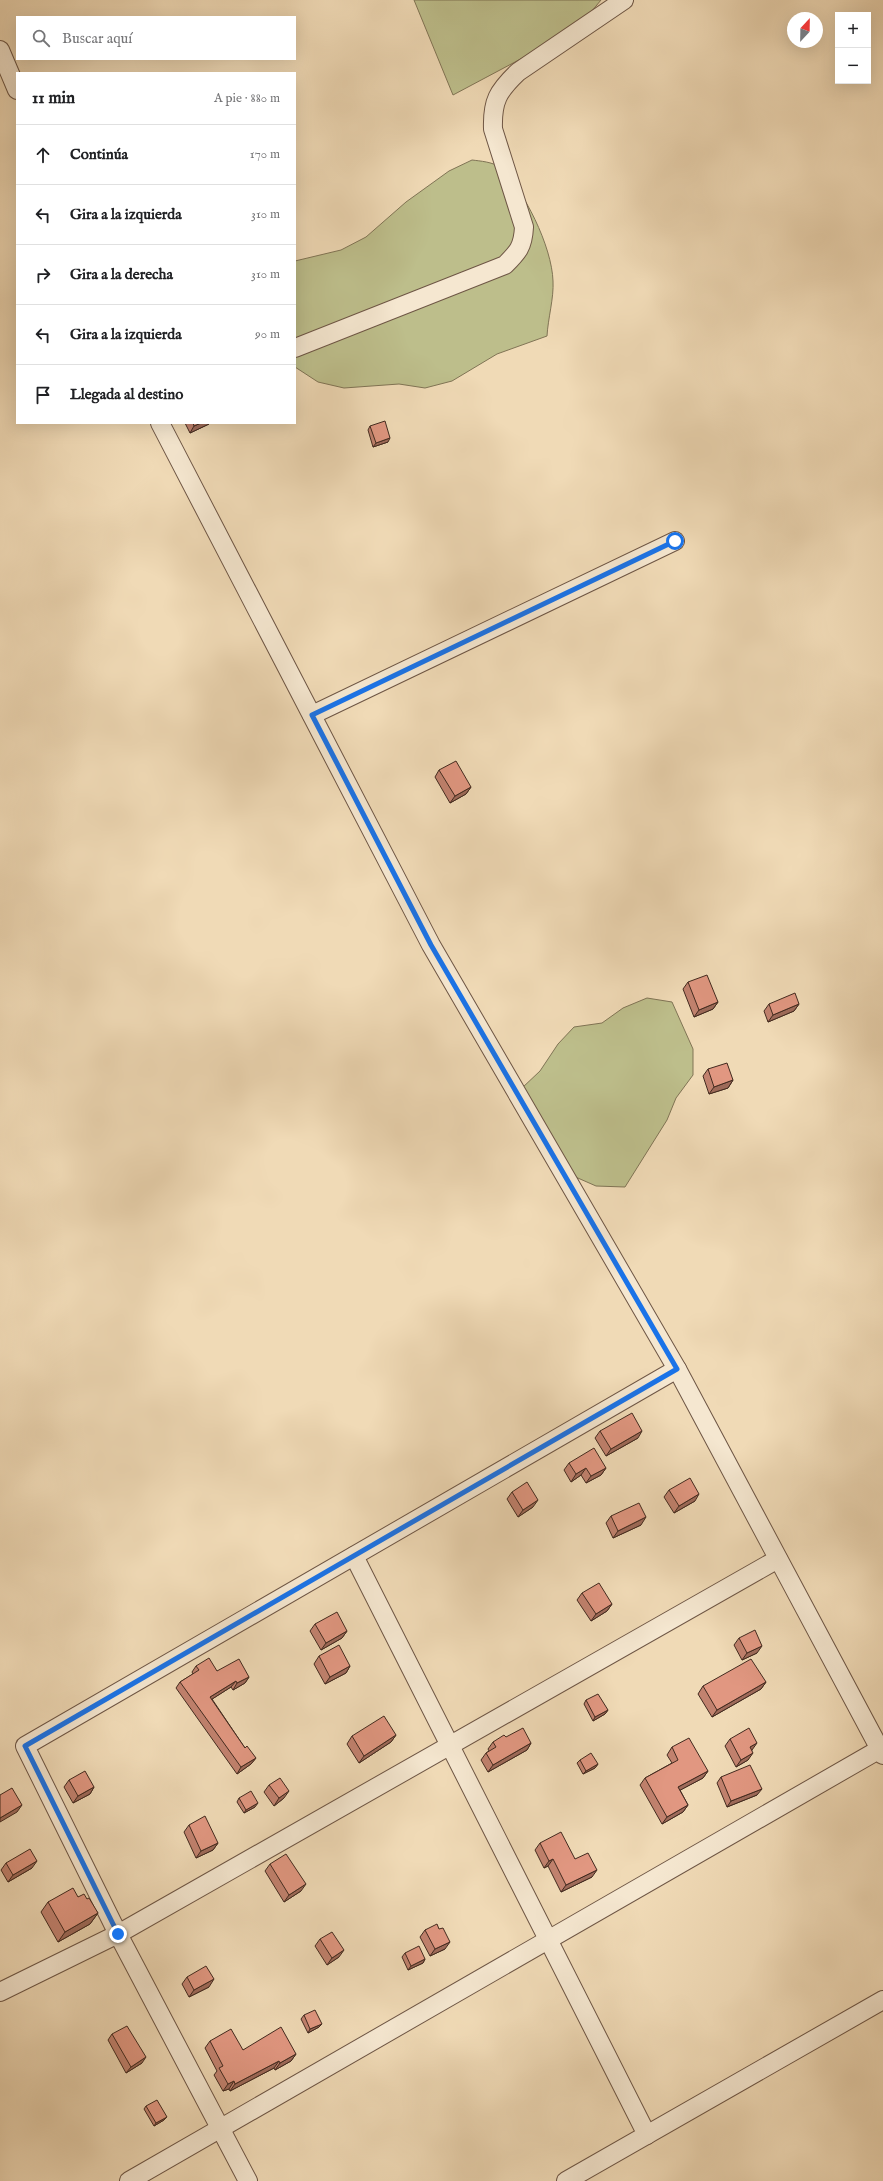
<!DOCTYPE html>
<html lang="es">
<head>
<meta charset="utf-8">
<style>
	:root { --surface:#fff; --page:#f2f2f2; --text:#202124; --muted:#757577; --line:#e0e0e0 }
	body { margin:0; font-family:"IM FELL English",serif; background:var(--page); color:var(--text) }
	.controls { position:absolute; right:12px; top:12px; display:grid; overflow:hidden; border-radius:0px; box-shadow:0 4px 16px #0002 }
	.controls button { width:36px; height:36px; display:grid; place-items:center; padding:0; border:0; border-bottom:1px solid var(--line); background:var(--surface); color:var(--text); font:20px sans-serif }
	.compass { position:absolute; left:787px; top:12px; width:36px; height:36px; border-radius:50%; background:var(--surface); box-shadow:0 4px 16px #0002; rotate:22deg }
	.stop { position:absolute; width:12px; height:12px; margin:-9px; border:3px solid #1a73e8; border-radius:50%; background:#fff }
	.stop.end { background:#1a73e8; border-color:#fff; box-shadow:0 1px 4px #0008 }
	.list { margin:0; padding:0; list-style:none }
	h2 { display:flex; justify-content:space-between; align-items:center; height:52px; margin:0; padding:0 16px; font-size:17px }
	h2 small { font-size:13px; font-weight:400; color:var(--muted) }
	.list li { display:grid; grid-template-columns:26px 1fr auto; gap:12px; align-items:center; box-sizing:border-box; height:60px; padding:0 16px; border-top:1px solid var(--line) }
	.list b { display:block; font-size:15px; white-space:nowrap }
	.list em { font-size:13px; font-style:normal; color:var(--muted) }
	.icon { flex:none; width:22px; height:22px; fill:none; stroke:currentColor; stroke-width:2; stroke-linecap:round; stroke-linejoin:round }
	.map { position:relative; flex:none; width:883px; height:2181px; overflow:hidden }
	.search { position:absolute; background:var(--surface); box-shadow:0 4px 16px #0002; left:16px; top:16px; width:280px; height:44px; display:flex; align-items:center; gap:10px; box-sizing:border-box; padding:0 14px; border-radius:0px; color:var(--muted); font-size:15px }
	.panel { position:absolute; background:var(--surface); box-shadow:0 4px 16px #0002; left:16px; top:72px; width:280px; height:352px; border-radius:0px }
	.map>svg:first-child { display:block }
	.green { fill:#bdbe8b; stroke:#807455 }
	.lines { fill:none; stroke-linecap:round; stroke-linejoin:round }
	.street-casing { stroke:#6e5645; stroke-width:20 }
	.street { stroke:#f5e7d0; stroke-width:18 }
	.wall { fill:#c2826f; stroke:#422a1f }
	.shaded-wall { fill:#9e6a5a; stroke:#422a1f }
	.building { fill:#e19781; stroke:#422a1f }
	.route { stroke:#1a73e8; stroke-width:5 }
</style>
</head>
<body>
<div class="map">
<svg width="883" height="2181" viewBox="0 0 883 2181">
	<rect width="100%" height="100%" fill="#f0dab6"/>
	<filter id="stains"><feTurbulence type="fractalNoise" baseFrequency=".005" numOctaves="4"/><feColorMatrix values="0 0 0 0 .2 0 0 0 0 .09 0 0 0 0 .02 0 0 0 .5 -.17"/></filter>
	<radialGradient id="worn" r=".72"><stop offset=".6" stop-color="#630" stop-opacity="0"/><stop offset="1" stop-color="#630" stop-opacity=".3"/></radialGradient>
	<g class="green">
		<polygon points="414,0 601,0 577,29 453,95"/>
		<path d="M472 160C480 161 493 162 499 167 524 189 552 247 553 281 554 298 548 318 547 336L497 354 452 381 425 388 399 384 344 388 318 382 295 367V261L341 250 366 237 406 202 449 171Z"/>
		<polygon points="647,998 672,1002 693,1049 693,1075 676,1098 667,1120 625,1187 596,1186 571,1175 522,1088 540,1071 558,1044 574,1027 602,1023 623,1008"/>
	</g>
	<g class="lines">
		<defs>
			<g id="street">
				<polyline points="0,50 17,90"/>
				<path d="M295 348 505 265C518 252 523 247 524 227L493 129C492 101 498 91 518 72L624 0"/>
				<polyline points="160,423 431,945 677,1369 883,1755"/>
				<polyline points="312,715 675,541"/>
				<polyline points="354,1556 647,2135"/>
				<polyline points="0,1992 118,1934 778,1559"/>
				<polyline points="129,2181 880,1749"/>
				<polyline points="248,2181 118,1934 25,1746 677,1369"/>
				<polyline points="566,2181 883,2000"/>
			</g>
		</defs>
		<use href="#street" class="street-casing"/>
		<use href="#street" class="street"/>
	</g>
	<g class="wall">
		<polygon points="185,423 210,423 209,424 190,433"/>
		<polygon points="370,426 388,442 373,447 368,430"/>
		<polygon points="439,770 471,787 466,794 450,803 435,777"/>
		<polygon points="688,982 718,1002 713,1009 694,1017 683,989"/>
		<polygon points="769,1004 799,1004 794,1011 768,1022 764,1011"/>
		<polygon points="708,1069 733,1080 728,1088 709,1094 703,1076"/>
		<polygon points="600,1431 638,1438 606,1456 595,1438"/>
		<polygon points="569,1463 606,1468 601,1475 586,1483 581,1475 571,1482 564,1470"/>
		<polygon points="669,1490 695,1501 674,1513 664,1497"/>
		<polygon points="512,1492 533,1507 518,1517 507,1499"/>
		<polygon points="611,1516 641,1525 613,1538 606,1523"/>
		<polygon points="582,1593 612,1604 607,1611 591,1621 577,1600"/>
		<polygon points="315,1624 347,1631 342,1638 321,1650 310,1631"/>
		<polygon points="739,1638 757,1653 742,1660 734,1645"/>
		<polygon points="319,1656 350,1666 346,1673 325,1684 314,1664"/>
		<polygon points="196,1666 217,1671 249,1677 245,1683 233,1690 231,1687 212,1699 245,1748 256,1758 251,1764 237,1774 176,1688 180,1682 193,1674 192,1672"/>
		<polygon points="766,1682 761,1689 712,1717 698,1694 703,1686"/>
		<polygon points="586,1700 608,1710 605,1714 593,1721 584,1704"/>
		<polygon points="396,1735 391,1742 359,1763 347,1744 352,1736"/>
		<polygon points="730,1739 752,1750 748,1760 736,1767 725,1746"/>
		<polygon points="493,1742 531,1743 527,1750 488,1772 481,1760 486,1753 489,1751 488,1749"/>
		<polygon points="672,1747 708,1771 703,1778 680,1790 688,1805 683,1812 662,1824 640,1785 645,1778 672,1763 667,1755"/>
		<polygon points="580,1760 598,1764 595,1768 583,1774 577,1763"/>
		<polygon points="721,1777 757,1795 727,1807 717,1783"/>
		<polygon points="69,1780 94,1787 90,1794 73,1803 64,1787"/>
		<polygon points="269,1785 284,1798 274,1806 264,1792"/>
		<polygon points="239,1798 255,1807 244,1813 237,1802"/>
		<polygon points="189,1825 218,1843 213,1850 196,1858 184,1832"/>
		<polygon points="540,1843 575,1859 592,1877 561,1892 548,1866 544,1868 535,1850"/>
		<polygon points="6,1863 32,1868 8,1882 1,1870"/>
		<polygon points="270,1864 301,1891 284,1902 265,1871"/>
		<polygon points="78,1897 87,1899 98,1913 90,1924 58,1942 41,1912 48,1902"/>
		<polygon points="439,1929 445,1949 430,1956 420,1937 425,1930"/>
		<polygon points="320,1939 339,1957 327,1965 315,1946"/>
		<polygon points="405,1953 425,1959 423,1963 408,1970 402,1957"/>
		<polygon points="187,1977 209,1987 189,1997 182,1984"/>
		<polygon points="304,2015 319,2027 308,2033 301,2019"/>
		<polygon points="112,2034 142,2063 126,2073 108,2040"/>
		<polygon points="210,2041 243,2050 296,2054 291,2061 275,2070 274,2068 230,2091 229,2089 223,2091 214,2075 217,2071 205,2048"/>
		<polygon points="146,2106 164,2120 154,2126 144,2109"/>
	</g>
	<g class="shaded-wall">
		<polygon points="201,423 210,423 209,424 190,433 194,426"/>
		<polygon points="390,438 388,442 373,447 376,443"/>
		<polygon points="471,787 466,794 450,803 455,796"/>
		<polygon points="718,1002 713,1009 694,1017 699,1010"/>
		<polygon points="799,1004 794,1011 768,1022 773,1015"/>
		<polygon points="733,1080 728,1088 709,1094 714,1087"/>
		<polygon points="642,1431 638,1438 606,1456 611,1449"/>
		<polygon points="586,1468 581,1475 571,1482 576,1474"/>
		<polygon points="606,1468 601,1475 586,1483 591,1476"/>
		<polygon points="699,1494 695,1501 674,1513 679,1506"/>
		<polygon points="538,1500 533,1507 518,1517 523,1510"/>
		<polygon points="646,1517 641,1525 613,1538 618,1531"/>
		<polygon points="612,1604 607,1611 591,1621 596,1614"/>
		<polygon points="347,1631 342,1638 321,1650 326,1643"/>
		<polygon points="762,1646 757,1653 742,1660 747,1653"/>
		<polygon points="350,1666 346,1673 325,1684 330,1677"/>
		<polygon points="249,1677 245,1683 233,1690 237,1683"/>
		<polygon points="236,1681 231,1687 206,1703 210,1697"/>
		<polygon points="766,1682 761,1689 712,1717 717,1710"/>
		<polygon points="608,1710 605,1714 593,1721 595,1717"/>
		<polygon points="396,1735 391,1742 359,1763 364,1756"/>
		<polygon points="531,1743 527,1750 488,1772 493,1765"/>
		<polygon points="757,1743 752,1750 745,1754 750,1747"/>
		<polygon points="753,1753 748,1760 736,1767 741,1760"/>
		<polygon points="256,1758 251,1764 237,1774 241,1767"/>
		<polygon points="598,1764 595,1768 583,1774 586,1771"/>
		<polygon points="708,1771 703,1778 673,1794 678,1787"/>
		<polygon points="94,1787 90,1794 73,1803 78,1796"/>
		<polygon points="762,1789 757,1795 727,1807 731,1801"/>
		<polygon points="289,1791 284,1798 274,1806 279,1798"/>
		<polygon points="258,1803 255,1807 244,1813 246,1810"/>
		<polygon points="22,1805 17,1812 0,1822 0,1818"/>
		<polygon points="688,1805 683,1812 662,1824 667,1817"/>
		<polygon points="218,1843 213,1850 196,1858 201,1851"/>
		<polygon points="553,1859 548,1866 544,1868 549,1861"/>
		<polygon points="37,1861 32,1868 8,1882 13,1875"/>
		<polygon points="597,1870 592,1877 561,1892 566,1885"/>
		<polygon points="306,1884 301,1891 284,1902 289,1895"/>
		<polygon points="98,1913 90,1924 58,1942 65,1932"/>
		<polygon points="450,1942 445,1949 430,1956 435,1949"/>
		<polygon points="344,1950 339,1957 327,1965 332,1958"/>
		<polygon points="425,1959 423,1963 408,1970 411,1966"/>
		<polygon points="214,1979 209,1987 189,1997 194,1990"/>
		<polygon points="322,2024 319,2027 308,2033 310,2029"/>
		<polygon points="296,2054 291,2061 275,2070 280,2063"/>
		<polygon points="146,2057 142,2063 126,2073 131,2067"/>
		<polygon points="279,2061 274,2068 230,2091 235,2084"/>
		<polygon points="234,2081 229,2089 223,2091 228,2084"/>
		<polygon points="167,2117 164,2120 154,2126 156,2123"/>
	</g>
	<g class="building">
		<polygon points="385,421 390,438 376,443 370,426"/>
		<polygon points="193,423 201,423 194,426"/>
		<polygon points="456,761 471,787 455,796 439,770"/>
		<polygon points="707,975 718,1002 699,1010 688,982"/>
		<polygon points="795,993 799,1004 773,1015 769,1004"/>
		<polygon points="727,1063 733,1080 714,1087 708,1069"/>
		<polygon points="632,1413 642,1431 611,1449 600,1431"/>
		<polygon points="594,1448 606,1468 591,1476 586,1468 576,1474 569,1463"/>
		<polygon points="690,1478 699,1494 679,1506 669,1490"/>
		<polygon points="527,1482 538,1500 523,1510 512,1492"/>
		<polygon points="639,1503 646,1517 618,1531 611,1516"/>
		<polygon points="599,1583 612,1604 596,1614 582,1593"/>
		<polygon points="337,1612 347,1631 326,1643 315,1624"/>
		<polygon points="755,1630 762,1646 747,1653 739,1638"/>
		<polygon points="339,1645 350,1666 330,1677 319,1656"/>
		<polygon points="209,1658 217,1671 239,1659 249,1677 237,1683 236,1681 210,1697 245,1748 247,1746 256,1758 241,1767 180,1682 199,1670 196,1666"/>
		<polygon points="751,1659 766,1682 717,1710 703,1686"/>
		<polygon points="598,1694 608,1710 595,1717 586,1700"/>
		<polygon points="384,1716 396,1735 364,1756 352,1736"/>
		<polygon points="523,1728 531,1743 493,1765 486,1753 496,1747 493,1742 504,1735 506,1737"/>
		<polygon points="749,1728 757,1743 750,1747 753,1753 741,1760 730,1739"/>
		<polygon points="689,1738 708,1771 678,1787 688,1805 667,1817 645,1778 678,1760 672,1747"/>
		<polygon points="591,1753 598,1764 586,1771 580,1760"/>
		<polygon points="750,1765 762,1789 731,1801 721,1777"/>
		<polygon points="85,1771 94,1787 78,1796 69,1780"/>
		<polygon points="280,1778 289,1791 279,1798 269,1785"/>
		<polygon points="12,1788 22,1805 0,1818 0,1795"/>
		<polygon points="251,1791 258,1803 246,1810 239,1798"/>
		<polygon points="205,1816 218,1843 201,1851 189,1825"/>
		<polygon points="561,1832 575,1859 588,1853 597,1870 566,1885 553,1859 549,1861 540,1843"/>
		<polygon points="30,1849 37,1861 13,1875 6,1863"/>
		<polygon points="286,1854 306,1884 289,1895 270,1864"/>
		<polygon points="73,1888 78,1897 84,1894 87,1899 89,1898 98,1913 65,1932 48,1902"/>
		<polygon points="437,1924 439,1929 443,1928 450,1942 435,1949 425,1930"/>
		<polygon points="332,1932 344,1950 332,1958 320,1939"/>
		<polygon points="419,1946 425,1959 411,1966 405,1953"/>
		<polygon points="206,1966 214,1979 194,1990 187,1977"/>
		<polygon points="315,2010 322,2024 310,2029 304,2015"/>
		<polygon points="127,2026 146,2057 131,2067 112,2034"/>
		<polygon points="281,2027 296,2054 280,2063 279,2061 235,2084 234,2081 228,2084 219,2068 223,2066 210,2041 231,2029 243,2050"/>
		<polygon points="157,2100 167,2117 156,2123 146,2106"/>
	</g>
	<g class="lines">
		<polyline class="route" points="118,1934 25,1746 677,1369 431,945 312,715 675,541"/>
	</g>
	<rect width="100%" height="100%" filter="url(#stains)"/>
	<rect width="100%" height="100%" fill="url(#worn)"/>
</svg>
<div class="controls">
<button>+</button>
<button>−</button>
</div>
<svg class="compass" viewBox="-18 -18 36 36"><path d="M0-13l5 13h-10z" fill="#e53935"/><path d="M0 13l5-13h-10z" fill="#757577"/></svg>
<div class="stop" style="left:675px;top:541px"></div>
<div class="stop end" style="left:118px;top:1934px"></div>
<div class="search"><svg class="icon" aria-label="search" viewBox="0 0 24 24"><circle cx="10" cy="10" r="6"/><path d="M15 15l6 6"/></svg>Buscar aquí</div>
<section class="panel">
<h2>11 min<small>A pie · 880 m</small></h2>
<ul class="list">
<li><svg class="icon" aria-label="ahead" viewBox="0 0 24 24"><path d="M12 20V5M6 11l6-6 6 6"/></svg><div><b>Continúa</b></div><em>170 m</em></li>
<li><svg class="icon" aria-label="left" viewBox="0 0 24 24"><path d="M17 20v-9H6M10 6l-5 5 5 5"/></svg><div><b>Gira a la izquierda</b></div><em>310 m</em></li>
<li><svg class="icon" aria-label="right" viewBox="0 0 24 24"><path d="M7 20v-9h11M14 6l5 5-5 5"/></svg><div><b>Gira a la derecha</b></div><em>310 m</em></li>
<li><svg class="icon" aria-label="left" viewBox="0 0 24 24"><path d="M17 20v-9H6M10 6l-5 5 5 5"/></svg><div><b>Gira a la izquierda</b></div><em>90 m</em></li>
<li><svg class="icon" aria-label="arrive" viewBox="0 0 24 24"><path d="M6 21V4h12l-3 4 3 4H6"/></svg><div><b>Llegada al destino</b></div></li>
</ul>
</section>
</div>
</body>
</html>
